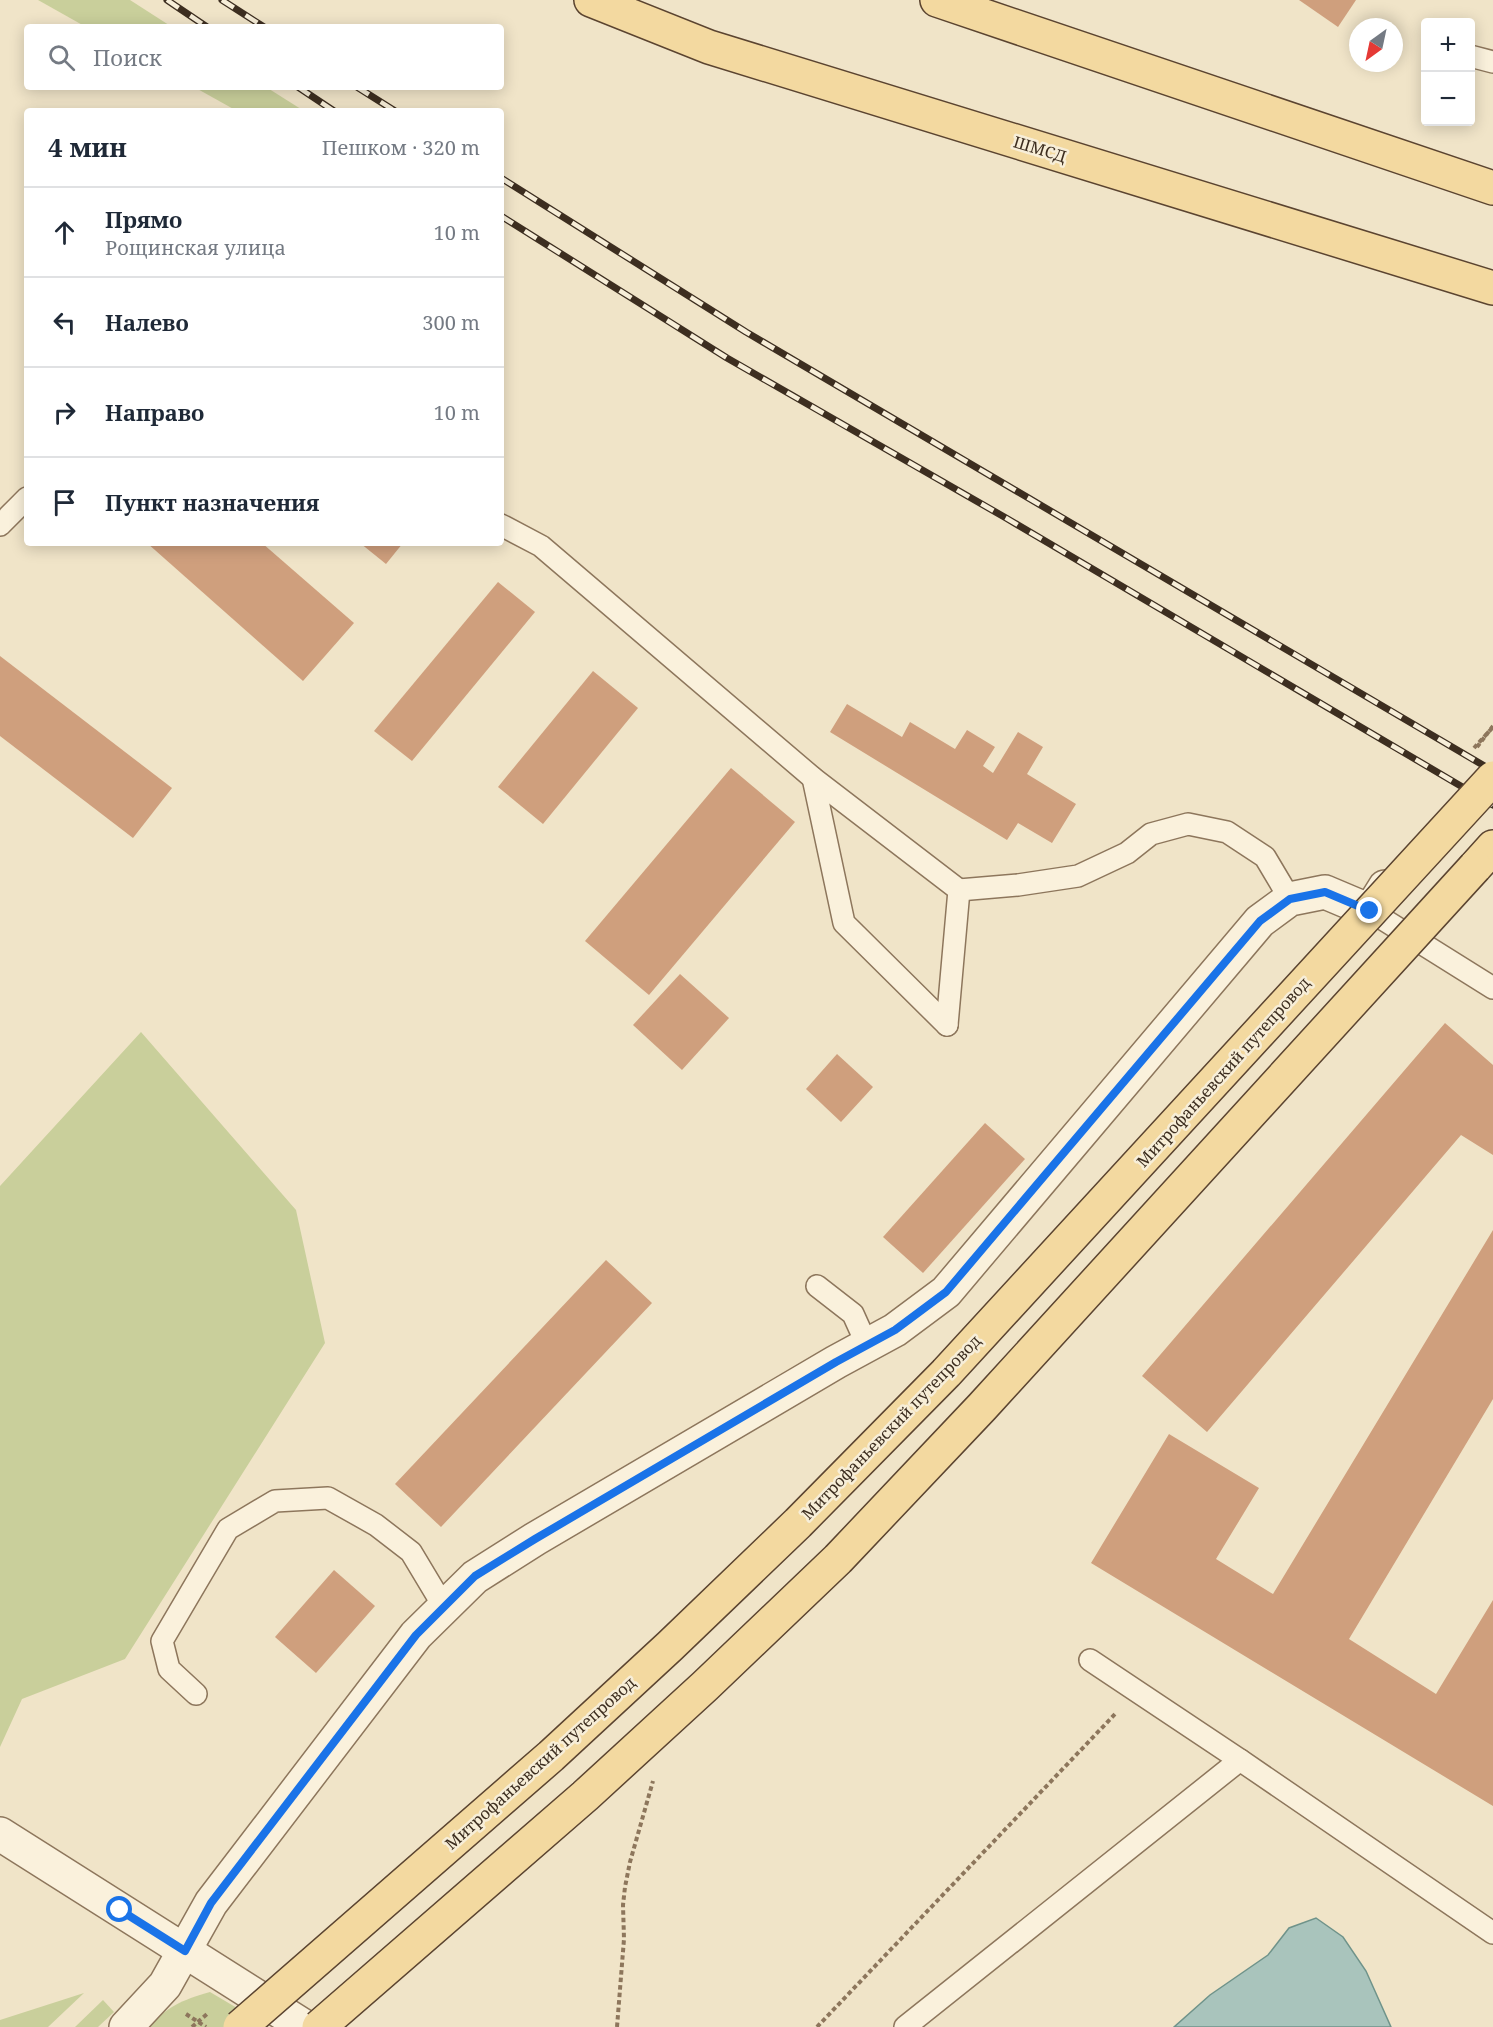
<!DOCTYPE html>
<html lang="ru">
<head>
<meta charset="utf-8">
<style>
	:root { --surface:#fff; --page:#f6f6f7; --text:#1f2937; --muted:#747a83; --line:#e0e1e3 }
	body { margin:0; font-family:"Noto Serif",serif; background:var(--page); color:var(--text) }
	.controls { position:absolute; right:18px; top:18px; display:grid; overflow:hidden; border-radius:6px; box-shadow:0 3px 15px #0003 }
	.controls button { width:54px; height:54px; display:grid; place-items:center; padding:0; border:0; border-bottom:2px solid var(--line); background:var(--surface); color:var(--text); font:30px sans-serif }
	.compass { position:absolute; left:1349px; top:18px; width:54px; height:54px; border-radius:50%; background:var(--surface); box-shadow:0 3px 15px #0003; rotate:213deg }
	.stop { position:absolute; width:18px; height:18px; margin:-14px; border:4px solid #1a73e8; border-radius:50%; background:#fff }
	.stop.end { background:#1a73e8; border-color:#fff; box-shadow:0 2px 6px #0008 }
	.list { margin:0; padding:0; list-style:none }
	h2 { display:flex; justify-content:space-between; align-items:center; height:78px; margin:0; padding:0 24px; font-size:26px }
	h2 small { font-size:20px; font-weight:400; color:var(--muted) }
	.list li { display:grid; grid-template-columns:39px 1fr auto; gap:18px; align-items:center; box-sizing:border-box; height:90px; padding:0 24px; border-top:2px solid var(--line) }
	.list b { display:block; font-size:22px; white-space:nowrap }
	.list p { margin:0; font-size:20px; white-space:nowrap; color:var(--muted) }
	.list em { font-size:20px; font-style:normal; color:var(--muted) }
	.icon { flex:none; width:33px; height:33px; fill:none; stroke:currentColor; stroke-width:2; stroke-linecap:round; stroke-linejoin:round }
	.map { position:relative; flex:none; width:1493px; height:2027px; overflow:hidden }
	.search { position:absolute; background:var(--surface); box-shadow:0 3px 15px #0003; left:24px; top:24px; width:480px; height:66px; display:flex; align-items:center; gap:15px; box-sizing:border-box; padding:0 21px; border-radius:6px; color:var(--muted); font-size:22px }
	.panel { position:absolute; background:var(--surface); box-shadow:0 3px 15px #0003; left:24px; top:108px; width:480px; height:438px; border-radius:6px }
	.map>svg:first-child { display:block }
	.green { fill:#c9cf9b }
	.water { fill:#a9c4bc; stroke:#6f938a; stroke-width:1.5 }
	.building { fill:#cf9f7d }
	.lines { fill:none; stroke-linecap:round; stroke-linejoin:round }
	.service-casing { stroke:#8d765c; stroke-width:24 }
	.minor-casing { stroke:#8d765c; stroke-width:36 }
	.primary-casing { stroke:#5b4430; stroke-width:36 }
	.path { stroke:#8d765c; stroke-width:4; stroke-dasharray:4.5 3; stroke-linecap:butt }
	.service { stroke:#faf1dc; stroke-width:21 }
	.minor { stroke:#faf1dc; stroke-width:33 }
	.primary { stroke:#f3d9a0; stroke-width:33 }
	.rail-casing { stroke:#3d2e20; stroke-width:7 }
	.rail { stroke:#f7eed8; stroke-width:4.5; stroke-dasharray:14; stroke-linecap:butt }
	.primary-bridge-casing { stroke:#5b4430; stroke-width:36; stroke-linecap:butt }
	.path-bridge { stroke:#8d765c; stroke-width:4; stroke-dasharray:4.5 3; stroke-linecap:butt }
	.primary-bridge { stroke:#f3d9a0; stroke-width:33 }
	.route { stroke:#1a73e8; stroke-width:8 }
	.labels { text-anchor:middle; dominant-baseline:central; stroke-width:5; stroke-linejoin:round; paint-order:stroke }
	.street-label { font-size:16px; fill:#3d2e20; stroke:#f7eed8 }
</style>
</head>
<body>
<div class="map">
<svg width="1493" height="2027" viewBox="0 0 1493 2027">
	<rect width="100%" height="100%" fill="#f0e4c8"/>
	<g class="green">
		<polygon points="38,0 130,0 172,27 86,27"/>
		<polygon points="194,87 266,87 304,111 237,111"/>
		<polygon points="141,1032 296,1210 325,1343 125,1659 22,1699 0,1747 0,1186"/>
		<path d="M210 1992 269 2027H147C168 2007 181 2000 210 1992Z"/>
		<polygon points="84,1993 48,2027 0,2027 0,2020"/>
		<polygon points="103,2000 114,2012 98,2027 75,2027"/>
	</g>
	<polygon class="water" points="1316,1918 1343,1937 1366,1971 1391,2027 1174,2027 1210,1995 1268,1955 1289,1928"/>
	<g class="building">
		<polygon points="1299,0 1356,0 1338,27"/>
		<polygon points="147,543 262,543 354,623 303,681"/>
		<polygon points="360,543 403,543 386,564"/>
		<polygon points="498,582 535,612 412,761 374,731"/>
		<polygon points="0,656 172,788 133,838 0,736"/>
		<polygon points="593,671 638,708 543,824 498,787"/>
		<polygon points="847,704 902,737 910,722 955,749 967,730 995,747 983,766 993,773 1018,732 1043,747 1027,774 1076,804 1052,843 1018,823 1007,840 830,732"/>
		<polygon points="731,768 795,822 649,995 585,941"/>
		<polygon points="680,974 729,1018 682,1070 633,1025"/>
		<polygon points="1445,1023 1493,1065 1493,1155 1461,1135 1207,1432 1142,1376"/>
		<polygon points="837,1054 873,1087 841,1122 806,1089"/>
		<polygon points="985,1123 1025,1159 923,1273 883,1237"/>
		<polygon points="1493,1230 1493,1399 1349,1639 1436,1694 1493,1600 1493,1806 1091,1563 1169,1434 1259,1488 1216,1559 1273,1594"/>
		<polygon points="606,1260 652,1303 441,1527 395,1484"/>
		<polygon points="334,1570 375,1606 316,1673 275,1637"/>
	</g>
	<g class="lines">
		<defs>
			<g id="service">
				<polyline points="1470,56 1493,62"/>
				<polyline points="0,525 27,498"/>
				<polyline points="501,525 541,546 813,778 959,890 947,1025"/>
				<polyline points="813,778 844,923 947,1025"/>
				<polyline points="959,890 1018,885 1078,876 1127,853 1151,834 1188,824 1227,832 1265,857 1290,899"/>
				<polyline points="1370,911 1493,988"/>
				<polyline points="817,1286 853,1314 867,1345"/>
				<polyline points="1090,1660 1240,1760"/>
				<polyline points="196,1694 169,1669 162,1641 228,1529 275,1501 328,1498 376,1525 411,1552 444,1607"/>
				<polyline points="905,2027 1240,1760 1493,1933"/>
			</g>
			<g id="minor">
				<polyline points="0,1834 305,2027"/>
				<polyline points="126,2027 165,1985 211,1903 416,1635 475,1577 535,1539 836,1362 895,1330 946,1292 1260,921 1290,899 1325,892 1370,911 1385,887"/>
			</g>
			<g id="primary">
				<polyline points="591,0 709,47 1493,288"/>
				<polyline points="937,0 1493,188"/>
				<polyline points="1475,867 1493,847"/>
			</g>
		</defs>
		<use href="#service" class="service-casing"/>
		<use href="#minor" class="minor-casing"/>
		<use href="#primary" class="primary-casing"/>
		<g class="path">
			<polyline points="1477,747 1493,726"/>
			<polyline points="186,2014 206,2027"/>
			<polyline points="617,2027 624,1939 623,1905 625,1887 630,1862 653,1781"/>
			<polyline points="817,2027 1117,1712"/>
		</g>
		<use href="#service" class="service"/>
		<use href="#minor" class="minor"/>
		<use href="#primary" class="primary"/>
		<defs>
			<g id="rail">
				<polyline points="167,0 207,27"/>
				<polyline points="222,0 264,27"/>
				<polyline points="298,87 334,111"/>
				<polyline points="357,87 395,111"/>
				<polyline points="501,178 746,332 1493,771"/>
				<polyline points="501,216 727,358 1006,518 1493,805"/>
			</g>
		</defs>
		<use href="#rail" class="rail-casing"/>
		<use href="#rail" class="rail"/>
		<defs>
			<g id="primary-bridge">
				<polyline points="240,2027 551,1756 670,1646 798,1523 946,1373 1493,778"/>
				<polyline points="319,2027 585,1796 705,1686 838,1559 982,1407 1475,867"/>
			</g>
		</defs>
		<use href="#primary-bridge" class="primary-bridge-casing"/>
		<g class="path-bridge">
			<polyline points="1474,748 1493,727"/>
			<polyline points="192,2027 207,2014"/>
		</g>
		<use href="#primary-bridge" class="primary-bridge"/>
	</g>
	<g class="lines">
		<polyline class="route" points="120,1910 185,1951 211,1903 416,1635 475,1576 535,1539 836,1362 895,1330 946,1292 1260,921 1290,899 1325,892 1370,911"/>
	</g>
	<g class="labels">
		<g class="street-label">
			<text transform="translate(1040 149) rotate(17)">ШМСД</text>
			<text transform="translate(1223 1072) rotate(-48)">Митрофаньевский путепровод</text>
			<text transform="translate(891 1427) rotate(-46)">Митрофаньевский путепровод</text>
			<text transform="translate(540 1763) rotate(-42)">Митрофаньевский путепровод</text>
		</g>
	</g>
</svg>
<div class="controls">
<button>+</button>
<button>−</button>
</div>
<svg class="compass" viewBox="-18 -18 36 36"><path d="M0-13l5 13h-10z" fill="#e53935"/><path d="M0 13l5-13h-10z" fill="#747a83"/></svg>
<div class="stop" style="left:120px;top:1910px"></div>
<div class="stop end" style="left:1370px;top:911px"></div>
<div class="search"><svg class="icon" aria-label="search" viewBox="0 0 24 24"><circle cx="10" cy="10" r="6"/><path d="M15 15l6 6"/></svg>Поиск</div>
<section class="panel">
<h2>4 мин<small>Пешком · 320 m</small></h2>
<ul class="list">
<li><svg class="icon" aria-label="ahead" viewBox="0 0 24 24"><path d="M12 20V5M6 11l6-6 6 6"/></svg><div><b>Прямо</b><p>Рощинская улица</p></div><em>10 m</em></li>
<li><svg class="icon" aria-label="left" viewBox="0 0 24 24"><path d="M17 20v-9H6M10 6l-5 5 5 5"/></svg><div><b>Налево</b></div><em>300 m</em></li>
<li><svg class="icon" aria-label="right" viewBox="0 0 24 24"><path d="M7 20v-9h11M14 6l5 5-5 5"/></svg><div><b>Направо</b></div><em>10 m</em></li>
<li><svg class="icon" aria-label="arrive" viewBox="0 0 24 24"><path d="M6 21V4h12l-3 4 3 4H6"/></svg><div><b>Пункт назначения</b></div></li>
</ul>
</section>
</div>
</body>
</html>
